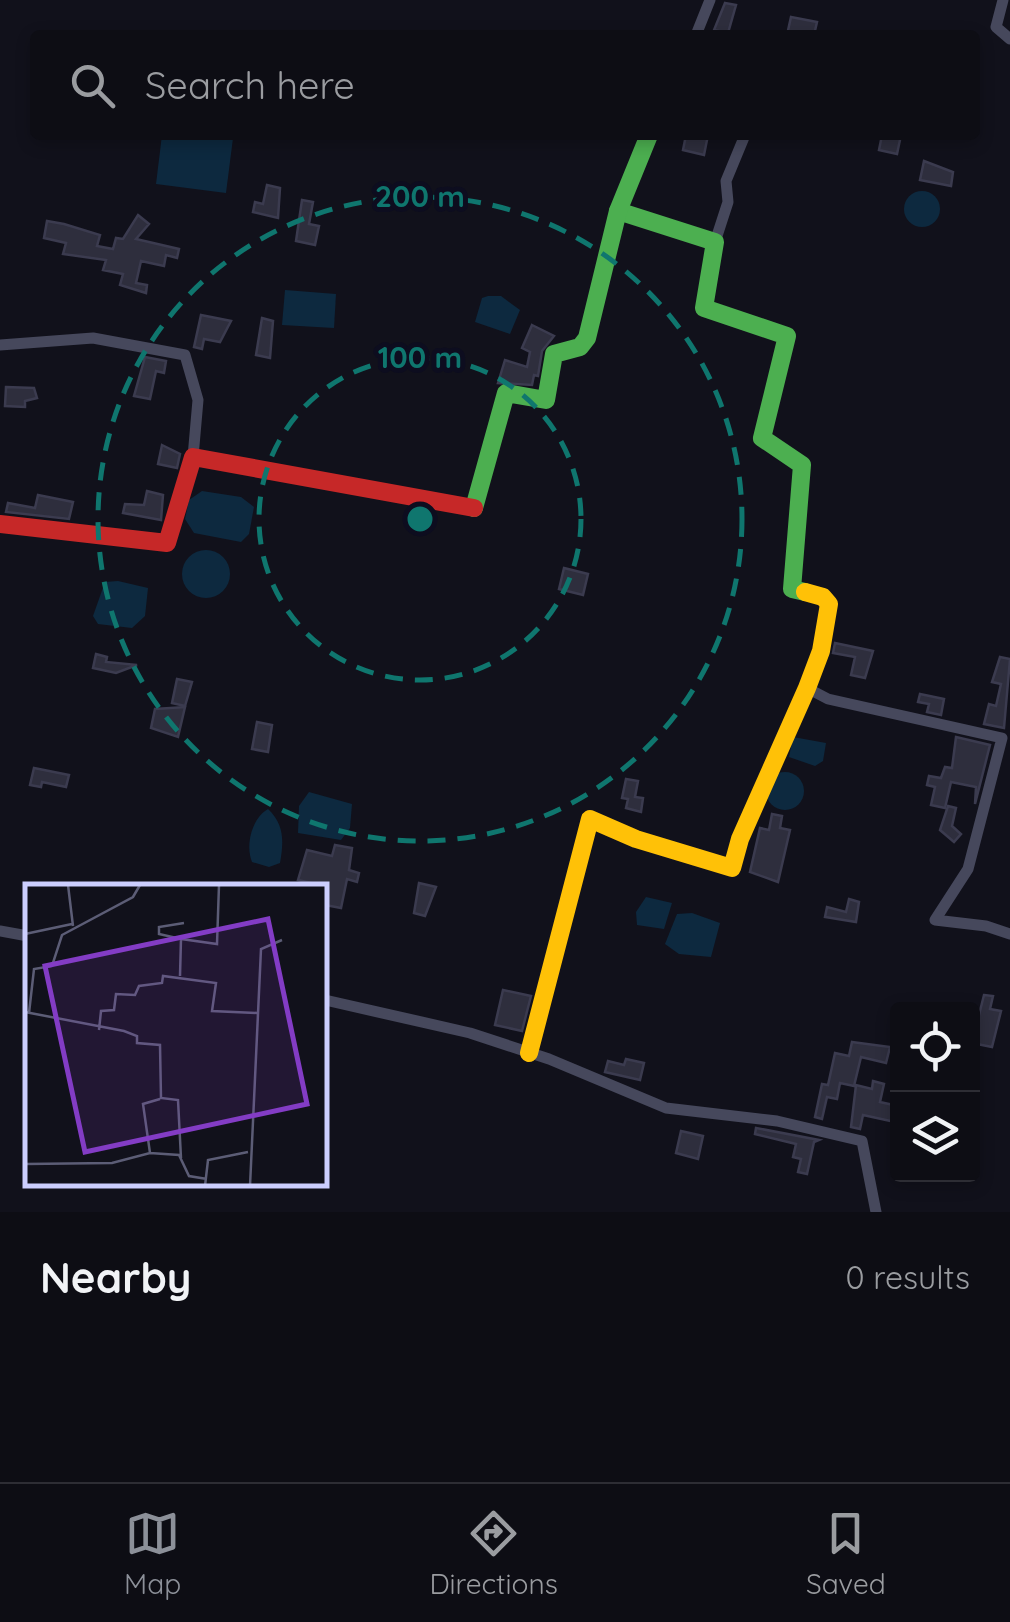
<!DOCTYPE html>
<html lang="en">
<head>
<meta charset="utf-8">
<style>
	:root { --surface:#0d0d14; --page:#1b1b22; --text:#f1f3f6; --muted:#9a9ca0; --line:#2d2d34; --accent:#8c9099 }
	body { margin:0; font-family:Quicksand,sans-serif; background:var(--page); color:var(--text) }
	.controls { position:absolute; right:30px; bottom:30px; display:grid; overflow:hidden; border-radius:10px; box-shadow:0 5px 15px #0003 }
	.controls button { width:90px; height:90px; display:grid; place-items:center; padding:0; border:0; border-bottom:2px solid var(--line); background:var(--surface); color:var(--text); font:50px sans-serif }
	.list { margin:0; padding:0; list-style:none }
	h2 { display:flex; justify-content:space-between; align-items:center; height:130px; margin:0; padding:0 40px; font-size:42px }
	h2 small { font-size:32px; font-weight:400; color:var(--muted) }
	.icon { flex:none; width:55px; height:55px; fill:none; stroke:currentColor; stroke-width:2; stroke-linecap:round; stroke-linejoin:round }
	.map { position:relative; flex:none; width:1010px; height:1212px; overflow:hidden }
	.search { position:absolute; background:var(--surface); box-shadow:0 5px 15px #0003; left:30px; right:30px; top:30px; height:110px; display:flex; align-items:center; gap:25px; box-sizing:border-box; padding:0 35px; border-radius:10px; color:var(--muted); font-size:38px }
	.sheet { height:270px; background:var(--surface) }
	nav { display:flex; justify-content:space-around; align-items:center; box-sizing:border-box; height:140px; border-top:2px solid var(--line); background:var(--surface); font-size:28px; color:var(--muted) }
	nav a { display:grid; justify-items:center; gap:5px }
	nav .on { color:var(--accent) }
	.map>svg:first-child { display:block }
	.water { fill:#0d293f }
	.building { fill:#2e2e3d; stroke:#3b3b4f; stroke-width:2.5 }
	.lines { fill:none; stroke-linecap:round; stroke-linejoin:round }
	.street { stroke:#46485c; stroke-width:11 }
	.fast { stroke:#4caf50; stroke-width:18 }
	.slow { stroke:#ffc107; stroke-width:18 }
	.jam { stroke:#c62828; stroke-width:18 }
	.ring { fill:none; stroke:#0f766e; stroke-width:5; stroke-dasharray:18 12 }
	.inset-road { fill:none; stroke:#5c5d76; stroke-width:2.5 }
	.view { fill:#833cc5; fill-opacity:0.15; stroke:#833cc5; stroke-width:5 }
	.inset-edge { fill:none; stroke:#cccefe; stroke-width:5 }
	.centre { fill:#0f766e; stroke:#0d0d1f; stroke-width:5 }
	.ring-label { font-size:30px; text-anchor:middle; font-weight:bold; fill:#0f766e; stroke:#0d0d1f; stroke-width:10; stroke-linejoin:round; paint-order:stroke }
</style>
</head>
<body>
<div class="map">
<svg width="1010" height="1212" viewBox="0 0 1010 1212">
	<rect width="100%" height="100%" fill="#11111b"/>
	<g class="water">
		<polygon points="162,135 233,138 226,193 156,184"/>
		<circle cx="922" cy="209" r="18"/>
		<polygon points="285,290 336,294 334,328 282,325"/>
		<polygon points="488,296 501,296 520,310 510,334 475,322 482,298"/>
		<polygon points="202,491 241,497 254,507 249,534 241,542 194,533 185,519 189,500"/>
		<circle cx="206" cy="574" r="24"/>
		<polygon points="118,581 148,588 145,616 132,628 98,624 93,616 105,582"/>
		<polygon points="793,737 826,743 823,761 815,766 789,757"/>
		<circle cx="785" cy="791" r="19"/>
		<polygon points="309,792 352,804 350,828 341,840 298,833 299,806"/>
		<path d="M268 809C284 824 284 841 280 863L269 867 252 862C245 845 252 818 268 809Z"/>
		<polygon points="646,897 672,903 664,929 637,925 636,912"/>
		<polygon points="692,913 720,923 711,957 679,954 665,944 677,914"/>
	</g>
	<g class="building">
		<polygon points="725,3 736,5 728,33 714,30"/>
		<polygon points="791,17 817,22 814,35 787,35"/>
		<polygon points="686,135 708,135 704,155 683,150"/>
		<polygon points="882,135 901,135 897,154 879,150"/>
		<polygon points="924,161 953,172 951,186 920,180"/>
		<polygon points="267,185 280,188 278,218 253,212 255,202 263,204"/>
		<polygon points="302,200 313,202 309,224 319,226 315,245 296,241"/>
		<polygon points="138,215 149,224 136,239 179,249 177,258 166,255 164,266 141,261 136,283 147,285 146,293 120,285 123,274 103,270 106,260 63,254 66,243 44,238 47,221 64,224 100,235 97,246 113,249 116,238 123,239"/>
		<polygon points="201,315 231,321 220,342 204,339 202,349 194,347"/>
		<polygon points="262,318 273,321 270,358 256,355"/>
		<polygon points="532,325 554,336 542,351 538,376 534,375 532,385 498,383 505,360 527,367 530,352 522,348"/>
		<polygon points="145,357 166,361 164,373 156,371 150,399 134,396"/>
		<polygon points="6,387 34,388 37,398 25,401 25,407 5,406"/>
		<polygon points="162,445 180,454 177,468 158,464"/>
		<polygon points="147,491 163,495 161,520 123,513 125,504 144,505"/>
		<polygon points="38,495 73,502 69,519 6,512 8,503 35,508"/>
		<polygon points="564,568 588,574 583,595 559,589"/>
		<polygon points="835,643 873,651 865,678 851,675 855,657 833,653"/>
		<polygon points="96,654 107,657 106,662 137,665 116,673 93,668"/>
		<polygon points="1000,657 1010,659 1004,728 984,724 989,704 996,706 1001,684 992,682"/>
		<polygon points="177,679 192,682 185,706 172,703"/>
		<polygon points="920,694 944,699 941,715 927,712 929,704 918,702"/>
		<polygon points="185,707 178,737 151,728 155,709"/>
		<polygon points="257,722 272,725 268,752 252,749"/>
		<polygon points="956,737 990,745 975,804 976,787 951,782 945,808 931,805 935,787 927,785 929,776 941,778 945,767 952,768"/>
		<polygon points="34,768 69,775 66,787 42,782 41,787 30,785"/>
		<polygon points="626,779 638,781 635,797 643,798 641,812 626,808 628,799 622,798"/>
		<polygon points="948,806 956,808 952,826 961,834 954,842 940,830"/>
		<polygon points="772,814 782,816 780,828 790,830 778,882 750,872 760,828 769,830"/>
		<polygon points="335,845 352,848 349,870 359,873 357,882 347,879 341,908 325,905 325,886 298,880 307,850 332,856"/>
		<polygon points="419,883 436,887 425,916 414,913"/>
		<polygon points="849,899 859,902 856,922 825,917 827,907 846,912"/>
		<polygon points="503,990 531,996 522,1031 495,1025"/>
		<polygon points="984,995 993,996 990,1009 1001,1011 992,1047 972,1043"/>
		<polygon points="852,1042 890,1047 886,1063 861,1057 854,1086 840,1083 837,1099 827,1097 822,1119 815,1117 822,1084 828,1085 835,1053 849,1056"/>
		<polygon points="626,1059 644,1063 640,1080 605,1072 608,1061 624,1065"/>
		<polygon points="873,1081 884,1084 880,1102 898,1106 895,1122 863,1115 860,1129 851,1127 856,1085 872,1089"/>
		<polygon points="756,1128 819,1140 814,1142 807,1174 798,1172 801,1159 793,1157 796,1144 755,1134"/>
		<polygon points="681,1131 703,1136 698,1159 676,1153"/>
	</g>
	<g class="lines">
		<g class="street">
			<polyline points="1003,0 996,27 1010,39"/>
			<polyline points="696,35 710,0"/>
			<polyline points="715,242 728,202 726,181 745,135"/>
			<polyline points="0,345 93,338 185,355 198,400 193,457"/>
			<polyline points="807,688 828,699 1002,738 968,869 935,920 986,926 1010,934"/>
			<polyline points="0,931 28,936"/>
			<polyline points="325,1000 470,1033 549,1059 666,1108 777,1121 862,1141 876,1212"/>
		</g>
		<g class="fast">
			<polyline points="618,211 715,242 704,308 787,336 762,438 802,465 792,589 805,592"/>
			<polyline points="474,508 506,393 546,400 554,354 580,347 587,338 618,211 649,135"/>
		</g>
		<polyline class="slow" points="529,1053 590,819 636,839 732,868 740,839 807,688 821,651 829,604 823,597 805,592"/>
		<polyline class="jam" points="0,524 167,543 193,457 474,508"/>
	</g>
	<g class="ring">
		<circle cx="420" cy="519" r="161"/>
		<circle cx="420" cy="519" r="322"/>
	</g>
	<g transform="translate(25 884)">
		<rect width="302" height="302" fill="#11111b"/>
		<path class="inset-road" d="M43 1 48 42M0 50 47 40M156 55 134 50V43L159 39M155 92 156 55 192 60 194 1M0 128 99 147 112 152V159L135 161 136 214 153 216 156 274M4 129 9 85 27 82 37 51 108 13 115 1M74 146 76 127 89 126 91 110 110 111 114 102 137 99 138 92 191 99 187 127 232 129M125 269 118 220 135 215M0 280 87 279 125 269 154 271 164 292 182 295M180 302 183 276 223 268M225 302 236 65 257 56"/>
		<path class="view" d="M243 35 282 220 60 268 20 82Z"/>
		<rect width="302" height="302" class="inset-edge"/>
	</g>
	<circle cx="420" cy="519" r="15" class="centre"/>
	<g class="ring-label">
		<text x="420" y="207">200 m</text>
		<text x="420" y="368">100 m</text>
	</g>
</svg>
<div class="controls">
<button><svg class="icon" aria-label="locate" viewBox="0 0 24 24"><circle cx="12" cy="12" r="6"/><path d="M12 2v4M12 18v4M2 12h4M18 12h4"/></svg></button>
<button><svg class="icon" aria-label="layers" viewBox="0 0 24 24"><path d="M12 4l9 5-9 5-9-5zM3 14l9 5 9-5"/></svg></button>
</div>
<div class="search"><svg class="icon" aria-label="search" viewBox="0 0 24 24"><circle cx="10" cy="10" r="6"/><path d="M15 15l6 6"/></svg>Search here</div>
</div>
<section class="sheet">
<h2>Nearby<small>0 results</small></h2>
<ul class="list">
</ul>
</section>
<nav>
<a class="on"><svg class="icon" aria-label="map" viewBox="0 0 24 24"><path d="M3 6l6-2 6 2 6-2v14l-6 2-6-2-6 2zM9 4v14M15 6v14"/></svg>Map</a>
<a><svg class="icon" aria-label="directions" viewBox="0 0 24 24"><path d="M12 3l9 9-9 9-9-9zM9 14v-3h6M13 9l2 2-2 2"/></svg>Directions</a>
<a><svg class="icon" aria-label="saved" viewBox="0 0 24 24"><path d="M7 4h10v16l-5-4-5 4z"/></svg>Saved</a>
</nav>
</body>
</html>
